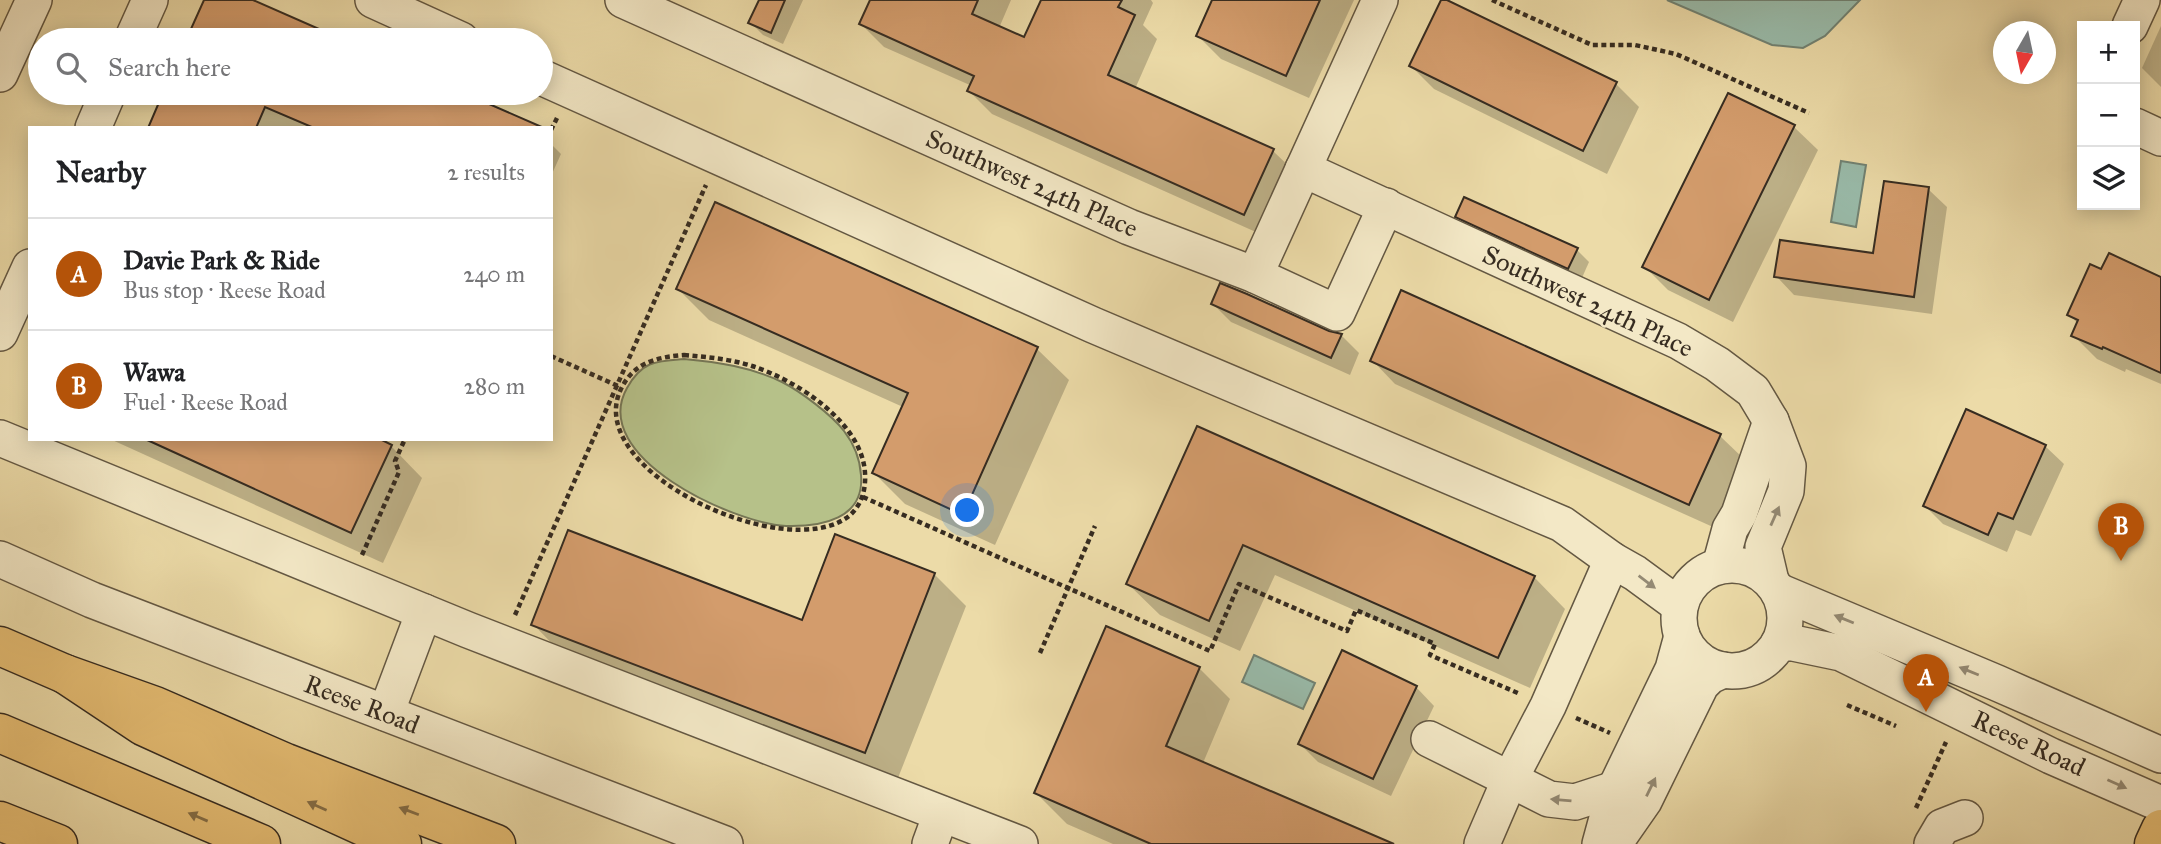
<!DOCTYPE html>
<html lang="en">
<head>
<meta charset="utf-8">
<style>
	:root { --surface:#fff; --page:#f2f2f2; --text:#202124; --muted:#757577; --line:#e0e0e0; --accent:#b45309 }
	body { margin:0; font-family:"IM FELL Great Primer",serif; background:var(--page); color:var(--text) }
	.controls { position:absolute; right:21px; top:21px; display:grid; overflow:hidden; border-radius:0px; box-shadow:0 4px 18px #0003 }
	.controls button { width:63px; height:63px; display:grid; place-items:center; padding:0; border:0; border-bottom:2px solid var(--line); background:var(--surface); color:var(--text); font:35px sans-serif }
	.compass { position:absolute; left:1993px; top:21px; width:63px; height:63px; border-radius:50%; background:var(--surface); box-shadow:0 4px 18px #0003; rotate:189deg }
	.you { position:absolute; left:968px; top:511px; width:24px; height:24px; margin:-18px; border:5px solid #fff; border-radius:50%; background:#1a73e8; box-shadow:0 0 0 10px #1a73e833 }
	.badge { display:grid; place-items:center; width:46px; height:46px; border-radius:50%; background:var(--accent); color:#fff; font-size:23px; font-weight:700 }
	.pin { position:absolute; translate:-50% -58px; filter:drop-shadow(0 2px 4px #0008) }
	.pin::after { content:''; position:absolute; top:37px; width:24px; height:21px; background:inherit; clip-path:polygon(0 0,100% 0,50% 100%) }
	.list { margin:0; padding:0; list-style:none }
	h2 { display:flex; justify-content:space-between; align-items:center; height:91px; margin:0; padding:0 28px; font-size:30px }
	h2 small { font-size:23px; font-weight:400; color:var(--muted) }
	.list li { display:grid; grid-template-columns:46px 1fr auto; gap:21px; align-items:center; box-sizing:border-box; height:112px; padding:0 28px; border-top:2px solid var(--line) }
	.list b { display:block; font-size:26px; white-space:nowrap }
	.list p { margin:0; font-size:23px; white-space:nowrap; color:var(--muted) }
	.list em { font-size:23px; font-style:normal; color:var(--muted) }
	.icon { flex:none; width:38px; height:38px; fill:none; stroke:currentColor; stroke-width:2; stroke-linecap:round; stroke-linejoin:round }
	.map { position:relative; flex:none; width:2161px; height:844px; overflow:hidden }
	.search { position:absolute; background:var(--surface); box-shadow:0 4px 18px #0003; left:28px; top:28px; width:525px; height:77px; display:flex; align-items:center; gap:18px; box-sizing:border-box; padding:0 24px; border-radius:38px; color:var(--muted); font-size:26px }
	.panel { position:absolute; background:var(--surface); box-shadow:0 4px 18px #0003; left:28px; top:126px; width:525px; height:315px; border-radius:0px }
	.map>svg:first-child { display:block }
	.green { fill:#b6c189; stroke:#767655; stroke-width:2 }
	.water { fill:#9ba; stroke:#718273; stroke-width:2 }
	.shadow { fill:#0003 }
	.building { fill:#d39c6c; stroke:#362c21; stroke-width:2 }
	.lines { fill:none; stroke-linecap:round; stroke-linejoin:round }
	.minor-casing { stroke:#645843; stroke-width:38 }
	.major-casing { stroke:#362c21; stroke-width:41 }
	.highway-casing { stroke:#362c21; stroke-width:41 }
	.path { stroke:#362c21; stroke-width:4.5; stroke-dasharray:5 3.5; stroke-linecap:butt }
	.minor { stroke:#f3e8c6; stroke-width:35 }
	.major { stroke:#e6be74; stroke-width:38 }
	.highway { stroke:#e6be74; stroke-width:38 }
	.oneway { fill:#948a74 }
	.oneway2 { fill:#856e46 }
	.labels { text-anchor:middle; dominant-baseline:central; stroke-width:5; stroke-linejoin:round; paint-order:stroke }
	.street-label { font-size:26px; fill:#362c21; stroke:#f3e8c6 }
</style>
</head>
<body>
<div class="map">
<svg width="2161" height="844" viewBox="0 0 2161 844">
	<rect width="100%" height="100%" fill="#ecdba8"/>
	<filter id="stains"><feTurbulence type="fractalNoise" baseFrequency=".00286" numOctaves="4"/><feColorMatrix values="0 0 0 0 .2 0 0 0 0 .09 0 0 0 0 .02 0 0 0 .5 -.17"/></filter>
	<radialGradient id="worn" r=".72"><stop offset=".6" stop-color="#630" stop-opacity="0"/><stop offset="1" stop-color="#630" stop-opacity=".3"/></radialGradient>
	<path class="green" d="M684 359C718 362 751 367 782 382 800 391 832 415 844 431 854 444 860 459 861 475 865 519 821 527 786 526 733 523 588 457 627 388 642 361 656 361 684 359Z"/>
	<g class="water">
		<polygon points="1667,0 1860,0 1825,36 1803,48 1772,45"/>
		<polygon points="1841,161 1866,165 1856,227 1831,222"/>
		<polygon points="1254,655 1315,683 1303,709 1242,682"/>
	</g>
	<g class="shadow">
		<polygon points="206,0 248,0 340,40 188,40"/>
		<polygon points="760,0 803,0 783,44 763,35 750,22"/>
		<polygon points="872,0 1011,0 999,28 1025,40 1043,0 1151,0 1153,3 1143,25 1157,39 1135,89 1273,151 1296,173 1267,237 992,114 969,91 972,86 884,47 861,24"/>
		<polygon points="1214,0 1354,0 1309,98 1221,59 1198,36"/>
		<polygon points="2161,26 2161,87 2142,68"/>
		<polygon points="1411,66 1616,84 1639,107 1607,174 1434,89"/>
		<polygon points="165,93 460,93 531,124 535,128 150,128"/>
		<polygon points="1729,95 1794,127 1818,150 1733,322 1668,290 1645,267"/>
		<polygon points="551,144 561,154 551,176"/>
		<polygon points="1928,189 1947,207 1932,314 1794,295 1776,276 1875,255"/>
		<polygon points="716,205 1037,349 1069,380 995,545 905,504 874,473 903,407 709,320 678,289"/>
		<polygon points="1457,216 1577,250 1589,262 1581,280 1469,229"/>
		<polygon points="2102,271 2161,279 2161,384 2126,369 2125,372 2097,359 2073,335 2078,324 2069,314"/>
		<polygon points="1402,293 1720,436 1744,459 1713,527 1395,384 1372,360"/>
		<polygon points="1213,304 1341,335 1359,353 1350,375 1231,322"/>
		<polygon points="1198,428 1534,577 1565,609 1530,688 1275,575 1240,651 1160,615 1128,584"/>
		<polygon points="110,439 376,439 391,446 422,478 383,563"/>
		<polygon points="2045,446 2064,464 2031,536 2016,530 2007,552 1943,524 1925,506"/>
		<polygon points="934,574 966,606 896,783 564,656 533,624 803,623"/>
		<polygon points="1199,668 1230,699 1203,763 1390,844 1113,844 1067,824 1036,793"/>
		<polygon points="1416,687 1434,706 1391,796 1318,762 1300,744"/>
	</g>
	<g class="building">
		<polygon points="204,0 253,0 344,40 186,40"/>
		<polygon points="759,0 785,0 771,33 748,23"/>
		<polygon points="870,0 978,0 972,14 1024,37 1041,0 1122,0 1118,7 1135,15 1108,75 1274,149 1244,215 967,91 974,76 859,24"/>
		<polygon points="1212,0 1320,0 1286,76 1196,36"/>
		<polygon points="1441,0 1447,0 1617,82 1583,151 1409,66"/>
		<polygon points="163,93 464,93 544,128 314,128 265,107 256,128 148,128"/>
		<polygon points="1728,93 1795,125 1709,300 1642,267"/>
		<polygon points="1884,181 1929,187 1914,297 1774,277 1780,240 1873,253"/>
		<polygon points="1464,197 1578,248 1568,269 1455,217"/>
		<polygon points="715,202 1038,347 963,515 872,473 908,393 676,289"/>
		<polygon points="2109,253 2161,277 2161,373 2103,347 2102,349 2071,336 2078,320 2067,315 2090,264 2101,269"/>
		<polygon points="1220,283 1247,294 1329,331 1342,334 1331,358 1211,304"/>
		<polygon points="1401,290 1721,434 1689,505 1370,361"/>
		<polygon points="1966,409 2046,445 2013,519 1998,513 1988,535 1923,506"/>
		<polygon points="1197,426 1535,576 1498,658 1243,545 1209,621 1126,584"/>
		<polygon points="145,439 380,439 392,445 351,533"/>
		<polygon points="568,530 802,620 835,534 935,573 865,753 531,625"/>
		<polygon points="1106,626 1200,667 1166,746 1394,844 1151,844 1034,793"/>
		<polygon points="1342,650 1417,686 1373,779 1298,744"/>
	</g>
	<g class="lines">
		<defs>
			<g id="minor">
				<polyline points="373,0 461,40"/>
				<polyline points="623,0 1129,227 1255,275 1337,313 1386,206"/>
				<polyline points="2130,26 2142,0"/>
				<polyline points="132,40 150,0"/>
				<polyline points="0,74 34,0"/>
				<polyline points="541,77 1093,325 1562,524 1612,560 1635,573 1680,606"/>
				<polyline points="2135,126 2161,138"/>
				<polyline points="93,128 108,93"/>
				<polyline points="1303,169 1678,341 1717,364 1753,391 1771,421 1788,466 1786,491 1763,547 1771,581"/>
				<polyline points="1255,275 1380,0"/>
				<polyline points="0,333 30,267"/>
				<polyline points="0,438 468,630 1020,844"/>
				<polyline points="0,559 92,600 725,844"/>
				<circle cx="1732" cy="618" r="53"/>
				<polyline points="1720,566 1730,529 1739,514 1771,421"/>
				<polyline points="1778,591 1997,683 2161,755"/>
				<polyline points="1779,643 1793,643 1841,653 2051,756 2161,804"/>
				<polyline points="386,713 424,612"/>
				<polyline points="1429,739 1549,799 1575,802 1615,789"/>
				<polyline points="930,844 941,814"/>
				<polyline points="1482,844 1510,779 1548,706 1612,560"/>
				<polyline points="1600,844 1615,789 1673,669 1682,636"/>
				<polyline points="1614,844 1644,801 1701,685 1710,676 1723,670"/>
				<polyline points="1932,844 1942,827 1965,818"/>
			</g>
			<g id="major">
				<polyline points="0,646 65,674 155,706 286,763 496,844"/>
				<polyline points="2154,844 2161,829"/>
			</g>
			<g id="highway">
				<polyline points="65,674 143,726 402,844"/>
				<polyline points="0,733 261,844"/>
				<polyline points="0,821 58,844"/>
			</g>
		</defs>
		<use href="#minor" class="minor-casing"/>
		<use href="#major" class="major-casing"/>
		<use href="#highway" class="highway-casing"/>
		<g class="path">
			<polyline points="1492,0 1592,45 1635,45 1676,54 1809,113"/>
			<polyline points="551,130 557,118"/>
			<path d="M684 355C707 357 730 359 752 366 796 380 862 422 865 473 866 489 862 505 849 516 785 566 578 469 622 387 635 362 658 357 684 355Z"/>
			<polyline points="551,356 618,386"/>
			<polyline points="863,497 1210,651 1239,584 1347,631 1356,610 1435,644 1430,655 1520,694"/>
			<polyline points="362,555 399,472 395,461 405,439"/>
			<polyline points="515,615 706,185"/>
			<polyline points="1040,653 1095,526"/>
			<polyline points="1847,705 1896,726"/>
			<polyline points="1576,718 1610,733"/>
			<polyline points="1916,808 1946,742"/>
		</g>
		<use href="#minor" class="minor"/>
		<use href="#major" class="major"/>
		<use href="#highway" class="highway"/>
	</g>
	<defs><path id="oneway-solid" d="M-6-.8H1V-3.2L6.5 0L1 3.2V.8H-6Z" transform="scale(1.75)"/></defs>
	<g class="oneway">
		<use href="#oneway-solid" transform="translate(1775 516) rotate(-66)"/>
		<use href="#oneway-solid" transform="translate(1647 582) rotate(37)"/>
		<use href="#oneway-solid" transform="translate(1844 619) rotate(-158)"/>
		<use href="#oneway-solid" transform="translate(1969 671) rotate(-158)"/>
		<use href="#oneway-solid" transform="translate(2117 784) rotate(24)"/>
		<use href="#oneway-solid" transform="translate(1651 787) rotate(-64)"/>
		<use href="#oneway-solid" transform="translate(1561 800) rotate(-175)"/>
	</g>
	<g class="oneway2">
		<use href="#oneway-solid" transform="translate(317 806) rotate(-156)"/>
		<use href="#oneway-solid" transform="translate(409 811) rotate(-159)"/>
		<use href="#oneway-solid" transform="translate(198 817) rotate(-157)"/>
	</g>
	<g class="labels">
		<g class="street-label">
			<text transform="translate(1032 183) rotate(24)">Southwest 24th Place</text>
			<text transform="translate(1588 301) rotate(25)">Southwest 24th Place</text>
			<text transform="translate(362 704) rotate(21)">Reese Road</text>
			<text transform="translate(2029 743) rotate(25)">Reese Road</text>
		</g>
	</g>
	<rect width="100%" height="100%" filter="url(#stains)"/>
	<rect width="100%" height="100%" fill="url(#worn)"/>
</svg>
<div class="controls">
<button>+</button>
<button>−</button>
<button><svg class="icon" aria-label="layers" viewBox="0 0 24 24"><path d="M12 4l9 5-9 5-9-5zM3 14l9 5 9-5"/></svg></button>
</div>
<svg class="compass" viewBox="-18 -18 36 36"><path d="M0-13l5 13h-10z" fill="#e53935"/><path d="M0 13l5-13h-10z" fill="#757577"/></svg>
<div class="you"></div>
<div class="pin badge" style="left:1926px;top:712px">A</div>
<div class="pin badge" style="left:2121px;top:561px">B</div>
<div class="search"><svg class="icon" aria-label="search" viewBox="0 0 24 24"><circle cx="10" cy="10" r="6"/><path d="M15 15l6 6"/></svg>Search here</div>
<section class="panel">
<h2>Nearby<small>2 results</small></h2>
<ul class="list">
<li><span class="badge">A</span><div><b>Davie Park &amp; Ride</b><p>Bus stop · Reese Road</p></div><em>240 m</em></li>
<li><span class="badge">B</span><div><b>Wawa</b><p>Fuel · Reese Road</p></div><em>280 m</em></li>
</ul>
</section>
</div>
</body>
</html>
